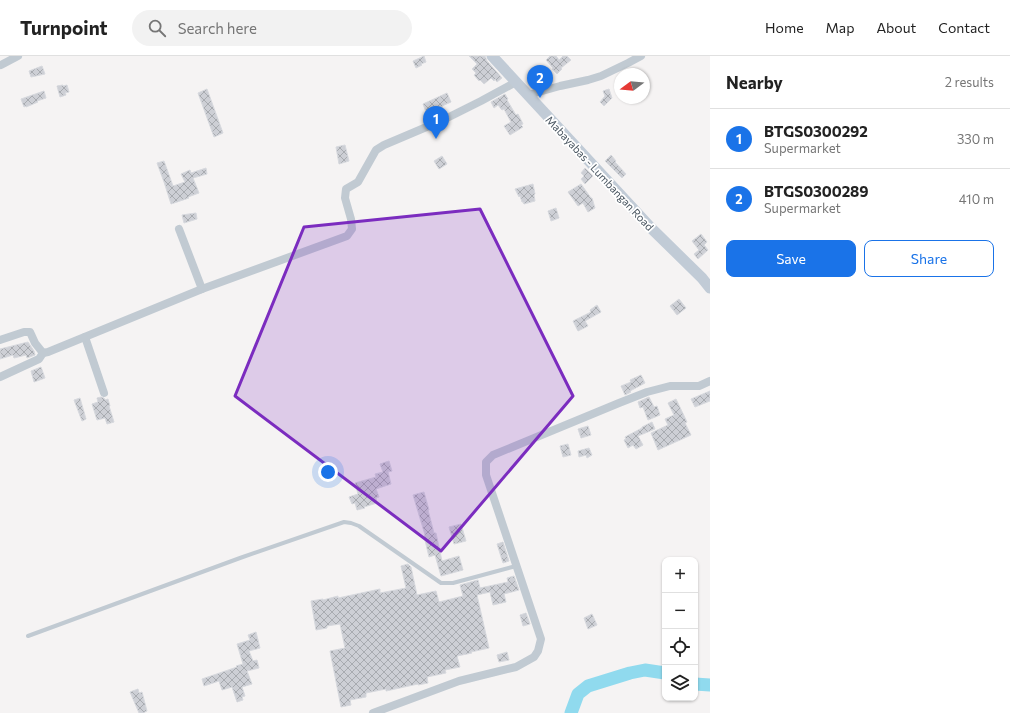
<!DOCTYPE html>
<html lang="en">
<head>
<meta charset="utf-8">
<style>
	:root { --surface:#fff; --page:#f2f2f2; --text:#222; --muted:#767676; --line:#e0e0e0; --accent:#1a73e8 }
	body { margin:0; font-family:Commissioner,sans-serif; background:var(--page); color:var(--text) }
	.controls { position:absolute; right:12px; bottom:12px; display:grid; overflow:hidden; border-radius:8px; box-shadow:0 1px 3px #0004 }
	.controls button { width:36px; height:36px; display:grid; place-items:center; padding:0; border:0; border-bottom:1px solid var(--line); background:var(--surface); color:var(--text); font:20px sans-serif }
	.compass { position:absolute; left:614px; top:12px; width:36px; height:36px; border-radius:50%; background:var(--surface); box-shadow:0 1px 3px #0004; rotate:254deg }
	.you { position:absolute; left:328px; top:416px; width:14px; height:14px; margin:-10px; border:3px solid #fff; border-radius:50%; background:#1a73e8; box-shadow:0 0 0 6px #1a73e833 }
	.badge { display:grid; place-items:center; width:26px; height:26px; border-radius:50%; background:var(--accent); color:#fff; font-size:13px; font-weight:700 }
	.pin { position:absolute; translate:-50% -33px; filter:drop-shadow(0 1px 2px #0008) }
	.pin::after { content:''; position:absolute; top:21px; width:14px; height:12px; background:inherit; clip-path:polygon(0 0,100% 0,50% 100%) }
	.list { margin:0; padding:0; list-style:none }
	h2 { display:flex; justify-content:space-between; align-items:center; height:52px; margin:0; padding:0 16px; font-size:17px }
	h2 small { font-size:13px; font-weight:400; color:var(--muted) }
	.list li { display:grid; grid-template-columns:26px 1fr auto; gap:12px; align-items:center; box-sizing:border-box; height:60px; padding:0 16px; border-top:1px solid var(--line) }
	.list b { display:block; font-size:15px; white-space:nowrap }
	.list p { margin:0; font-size:13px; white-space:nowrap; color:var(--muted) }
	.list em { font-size:13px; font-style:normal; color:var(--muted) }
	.actions { display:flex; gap:8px; padding:12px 16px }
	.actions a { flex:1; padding:9px 0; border:1px solid var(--accent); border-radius:8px; text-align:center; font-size:14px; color:var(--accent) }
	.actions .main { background:var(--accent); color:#fff }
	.icon { flex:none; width:22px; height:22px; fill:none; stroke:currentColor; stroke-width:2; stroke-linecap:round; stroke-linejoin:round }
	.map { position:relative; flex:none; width:710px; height:657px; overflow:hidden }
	header { display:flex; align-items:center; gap:24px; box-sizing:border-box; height:56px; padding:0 20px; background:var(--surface); border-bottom:1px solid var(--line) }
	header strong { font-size:19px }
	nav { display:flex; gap:22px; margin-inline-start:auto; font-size:14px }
	.search { width:280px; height:36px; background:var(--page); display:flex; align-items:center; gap:10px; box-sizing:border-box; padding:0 14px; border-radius:22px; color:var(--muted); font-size:15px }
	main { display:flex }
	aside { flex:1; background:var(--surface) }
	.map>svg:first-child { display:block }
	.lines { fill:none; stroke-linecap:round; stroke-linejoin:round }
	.river { stroke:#90daee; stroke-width:13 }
	.building { fill:url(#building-cross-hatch); stroke:#d7d9de }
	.lane { stroke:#c1cad2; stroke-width:4 }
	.street { stroke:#c1cad2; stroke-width:8 }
	.secondary { stroke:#c1cbd6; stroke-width:11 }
	.marked { fill:#7b2cbf; fill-opacity:0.2; stroke:#7b2cbf; stroke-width:3; stroke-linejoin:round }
	.labels { text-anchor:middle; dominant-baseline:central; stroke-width:3.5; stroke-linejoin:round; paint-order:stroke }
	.street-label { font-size:11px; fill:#4a5661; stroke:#fff }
</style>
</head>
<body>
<header>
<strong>Turnpoint</strong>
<div class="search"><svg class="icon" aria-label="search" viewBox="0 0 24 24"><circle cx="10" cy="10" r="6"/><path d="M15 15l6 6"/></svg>Search here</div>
<nav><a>Home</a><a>Map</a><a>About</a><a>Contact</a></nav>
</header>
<main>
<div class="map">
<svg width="710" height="657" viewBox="0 0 710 657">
	<defs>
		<pattern id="building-cross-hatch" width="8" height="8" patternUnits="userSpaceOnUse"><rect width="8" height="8" fill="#cdcfd5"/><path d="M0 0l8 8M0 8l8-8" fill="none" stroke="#a8abb0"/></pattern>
	</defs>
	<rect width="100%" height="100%" fill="#f5f3f3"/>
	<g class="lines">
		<g class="river">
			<polyline points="695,628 710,629"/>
			<polyline points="571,657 578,638 588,630 630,617 645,614 665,617"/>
		</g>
	</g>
	<g class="building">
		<polygon points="424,0 426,6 421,8 422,9 416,12 413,5"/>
		<polygon points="469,0 485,0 487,5 502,22 497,26 495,23 494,25 491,22 484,28 480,24 479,25 474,19 476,17 472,13 477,8"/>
		<polygon points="550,0 556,0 559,4 563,0 567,0 571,4 561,12 562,13 557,18 552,13 553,12 546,4"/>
		<polygon points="42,10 45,18 31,21 29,15"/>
		<polygon points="63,29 63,30 67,29 69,36 65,37 66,39 60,41 57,30"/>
		<polygon points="207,33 223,77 214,81 198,37"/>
		<polygon points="609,33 612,42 604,50 600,46 605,40 603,35"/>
		<polygon points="44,35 46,42 37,45 38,46 26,51 26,50 24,51 21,43"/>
		<polygon points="447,37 451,46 442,50 444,56 441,56 442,58 429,64 423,48"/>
		<polygon points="505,38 508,43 507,44 516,59 518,58 523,68 521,69 523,71 510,79 504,70 511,66 504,53 502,54 498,49 494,52 491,46"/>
		<polygon points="345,89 349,105 339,108 336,91"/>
		<polygon points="611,99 616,105 615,106 626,118 622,122 605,105"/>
		<polygon points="442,100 447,108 439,113 434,105"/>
		<polygon points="164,105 173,130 185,126 181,118 190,114 191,117 206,112 207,118 193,122 199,137 188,141 189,142 171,148 164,126 157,107"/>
		<polygon points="585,112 593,120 585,128 581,123 584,120 581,117"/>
		<polygon points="533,128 535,138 534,139 535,145 524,148 523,146 522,146 520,140 519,141 515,133"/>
		<polygon points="581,128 591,142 592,142 595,152 588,156 583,147 578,150 568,136"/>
		<polygon points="556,152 559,162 551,165 548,155"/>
		<polygon points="196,157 197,163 184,167 182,159"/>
		<polygon points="701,178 707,186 704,189 708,194 698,203 694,198 699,194 692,185"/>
		<polygon points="679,243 686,252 677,259 670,250"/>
		<polygon points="597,249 601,256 585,265 588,270 578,275 573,265 591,256 590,254"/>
		<polygon points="28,286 34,295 35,299 27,302 26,299 14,302 13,299 0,303 0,293"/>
		<polygon points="41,311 45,322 34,326 31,315"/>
		<polygon points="641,319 645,327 630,335 631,336 625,339 621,330 631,326 630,324"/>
		<polygon points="710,335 710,345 695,351 691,343"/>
		<polygon points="101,341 104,342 105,344 108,343 110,350 109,350 114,366 107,368 105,362 97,364 92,348 98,346 97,342"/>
		<polygon points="649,341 654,351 657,350 660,359 648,364 643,351 640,352 638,346"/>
		<polygon points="80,342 86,363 82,365 74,344"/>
		<polygon points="676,343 687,366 685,367 691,379 658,394 651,377 668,369 665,363 674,359 668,347"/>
		<polygon points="652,366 655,373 638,380 643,389 636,393 633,389 628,392 624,384 626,383 625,381 642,372 642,371"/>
		<polygon points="588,370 591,379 581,382 578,373"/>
		<polygon points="568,388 571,399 563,401 560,390"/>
		<polygon points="589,392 592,399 587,402 586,399 579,401 578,395"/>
		<polygon points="389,405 392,415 388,416 391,428 376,433 379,441 376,442 377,447 364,451 365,452 357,454 355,447 352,448 349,441 358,438 355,427 376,421 375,418 383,416 380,408"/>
		<polygon points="424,436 429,454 428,454 434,477 436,477 442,505 459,500 463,514 441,520 435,499 429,501 424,480 425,479 413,439"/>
		<polygon points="461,468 466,485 454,488 449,471"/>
		<polygon points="503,486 509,505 503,507 497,488"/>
		<polygon points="408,508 411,511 417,539 436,535 439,546 463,540 460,529 478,524 480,532 508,526 507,522 514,520 519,534 504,538 506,546 493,549 490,536 477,539 489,592 471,596 472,597 457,600 460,611 445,614 446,617 427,621 428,627 418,629 418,628 386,635 386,633 366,637 366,641 350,644 351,649 341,651 330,595 345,592 340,568 327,570 327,572 316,574 311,545 323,543 323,544 338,540 338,542 380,533 380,537 406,532 401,510"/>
		<polygon points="526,557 530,568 523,570 520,559"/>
		<polygon points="592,558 597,569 588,573 584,562"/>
		<polygon points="256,576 260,592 249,595 253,605 257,604 259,612 247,615 252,628 242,631 245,640 242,641 243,644 237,646 232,631 222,634 219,625 204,630 202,623 237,611 236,610 243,608 237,588 250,584 248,579"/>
		<polygon points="507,596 509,604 499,606 497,599"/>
		<polygon points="138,633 139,637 142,636 147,655 143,657 139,657 130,636"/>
	</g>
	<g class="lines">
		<polyline class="lane" points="28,580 240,502 344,466 351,467 359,470 441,527 453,527 516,510"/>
		<g class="street">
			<polyline points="1,9 18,0"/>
			<polyline points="528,39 560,30 588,24 601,20 628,7 641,0"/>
			<polyline points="179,173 202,233"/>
			<polyline points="85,281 104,337"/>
			<polyline points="0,284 24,276 30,276 35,287 43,297 48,296 202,233 347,180 352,173 351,163 345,142 346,133 358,126 376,94 384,89 443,64 481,45 516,26"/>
			<polyline points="0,321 39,303 43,297"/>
			<polyline points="373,657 459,625 516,611 534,601 538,595 541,583 486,419 486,406 493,399 619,347 647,336 670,330 699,330 710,325"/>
		</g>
		<polyline class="secondary" points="492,0 651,172 702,222 710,232"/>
	</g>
	<path class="marked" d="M480 153 573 340 441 495 235 340 304 171Z"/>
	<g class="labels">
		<g class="street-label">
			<text transform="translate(600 117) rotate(47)">Mabayabas - Lumbangan Road</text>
		</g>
	</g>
</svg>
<div class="controls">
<button>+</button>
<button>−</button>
<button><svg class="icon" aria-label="locate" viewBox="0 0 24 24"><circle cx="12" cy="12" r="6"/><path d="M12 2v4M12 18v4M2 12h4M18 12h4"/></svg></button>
<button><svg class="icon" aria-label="layers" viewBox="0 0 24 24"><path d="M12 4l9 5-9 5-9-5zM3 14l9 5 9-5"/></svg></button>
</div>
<svg class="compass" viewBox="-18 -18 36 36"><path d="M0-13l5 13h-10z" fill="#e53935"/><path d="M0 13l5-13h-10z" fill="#767676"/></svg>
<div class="you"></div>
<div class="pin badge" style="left:436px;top:83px">1</div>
<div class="pin badge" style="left:540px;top:42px">2</div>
</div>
<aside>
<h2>Nearby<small>2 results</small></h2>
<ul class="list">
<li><span class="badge">1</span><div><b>BTGS0300292</b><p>Supermarket</p></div><em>330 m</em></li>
<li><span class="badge">2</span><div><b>BTGS0300289</b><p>Supermarket</p></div><em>410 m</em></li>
</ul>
<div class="actions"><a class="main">Save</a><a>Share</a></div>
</aside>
</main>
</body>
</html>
